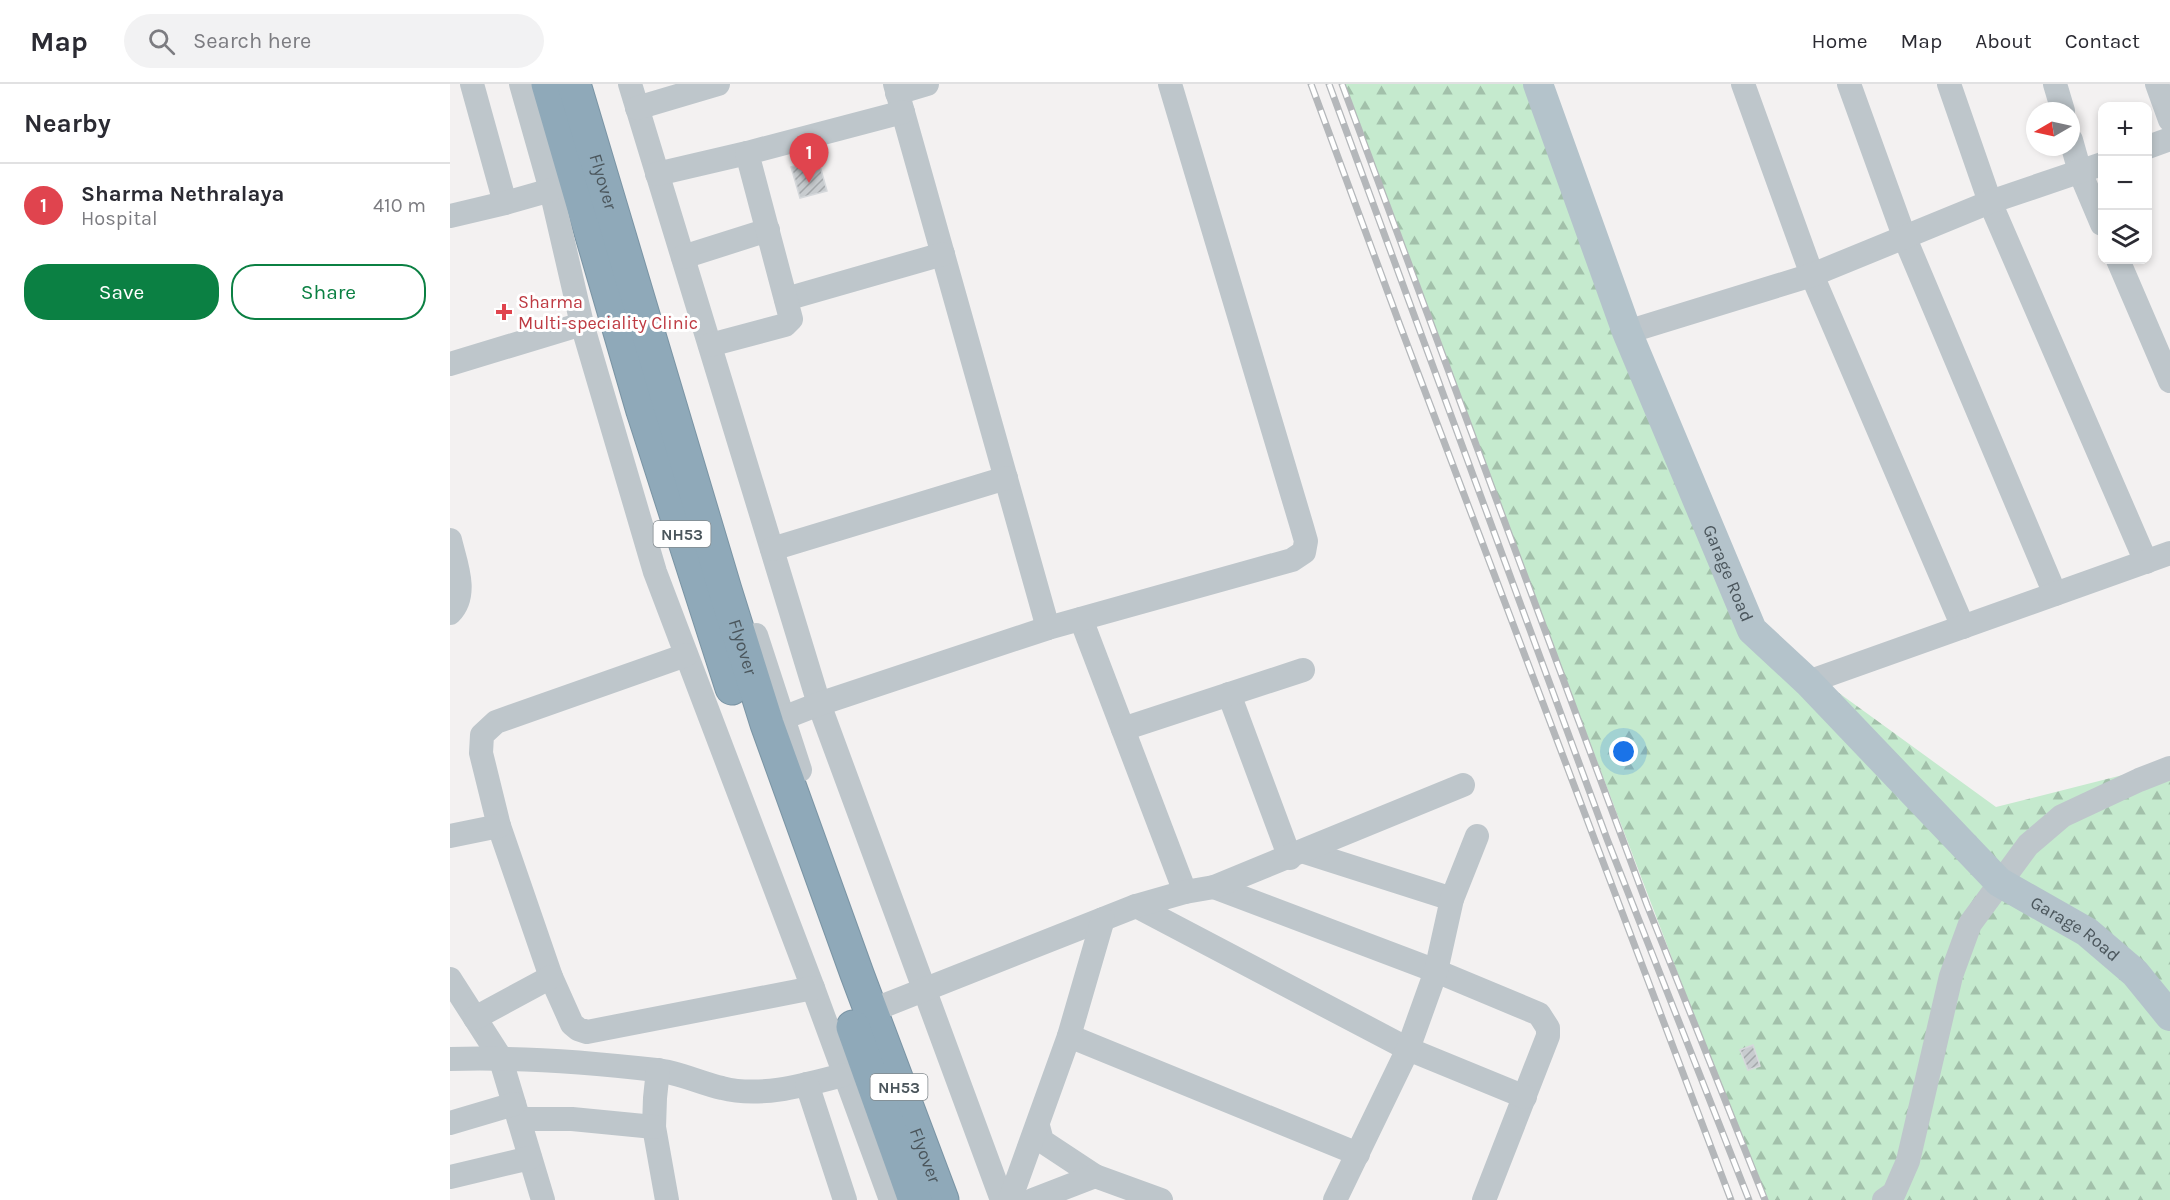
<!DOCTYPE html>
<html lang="en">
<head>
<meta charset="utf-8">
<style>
	:root { --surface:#fff; --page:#f2f2f3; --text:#2b2b33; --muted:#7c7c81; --line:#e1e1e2; --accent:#0b8043 }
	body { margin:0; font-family:Karla,sans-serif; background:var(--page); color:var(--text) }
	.controls { position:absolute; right:18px; top:18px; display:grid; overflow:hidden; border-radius:12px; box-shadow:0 3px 9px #0003 }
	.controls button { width:54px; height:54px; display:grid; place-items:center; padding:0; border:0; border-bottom:2px solid var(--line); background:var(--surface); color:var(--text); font:30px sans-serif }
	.compass { position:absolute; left:1576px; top:18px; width:54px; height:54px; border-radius:50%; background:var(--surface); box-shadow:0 3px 9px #0003; rotate:261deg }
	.you { position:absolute; left:1174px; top:668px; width:21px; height:21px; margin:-15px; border:4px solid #fff; border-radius:50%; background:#1a73e8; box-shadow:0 0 0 9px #1a73e833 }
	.badge { display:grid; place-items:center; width:39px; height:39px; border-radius:50%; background:var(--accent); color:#fff; font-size:20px; font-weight:700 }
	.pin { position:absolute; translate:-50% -50px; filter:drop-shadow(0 2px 3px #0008) }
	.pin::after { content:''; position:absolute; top:32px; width:21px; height:18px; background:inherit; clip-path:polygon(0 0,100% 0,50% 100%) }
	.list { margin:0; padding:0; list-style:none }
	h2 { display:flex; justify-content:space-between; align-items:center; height:78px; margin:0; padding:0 24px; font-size:26px }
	h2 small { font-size:20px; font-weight:400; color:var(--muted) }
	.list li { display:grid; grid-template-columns:39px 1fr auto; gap:18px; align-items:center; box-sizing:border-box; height:84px; padding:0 24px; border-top:2px solid var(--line) }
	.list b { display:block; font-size:22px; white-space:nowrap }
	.list p { margin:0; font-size:20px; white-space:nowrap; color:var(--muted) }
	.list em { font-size:20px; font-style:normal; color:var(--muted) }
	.actions { display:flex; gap:12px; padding:18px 24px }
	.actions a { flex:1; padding:14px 0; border:2px solid var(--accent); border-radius:24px; text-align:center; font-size:21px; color:var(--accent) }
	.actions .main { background:var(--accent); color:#fff }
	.icon { flex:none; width:33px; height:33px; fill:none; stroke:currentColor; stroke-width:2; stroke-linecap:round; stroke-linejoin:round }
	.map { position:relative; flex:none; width:1720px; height:1116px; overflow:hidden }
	header { display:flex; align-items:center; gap:36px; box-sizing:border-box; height:84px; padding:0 30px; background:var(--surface); border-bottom:2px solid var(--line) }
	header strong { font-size:28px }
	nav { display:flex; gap:33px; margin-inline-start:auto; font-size:21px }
	.search { width:420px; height:54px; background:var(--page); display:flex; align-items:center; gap:15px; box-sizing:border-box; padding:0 21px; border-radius:33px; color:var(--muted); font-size:22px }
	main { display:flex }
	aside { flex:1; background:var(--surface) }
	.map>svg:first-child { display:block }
	.forest { fill:url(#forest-firs) }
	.building { fill:url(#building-hatch); stroke:#d5d8db; stroke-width:1.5 }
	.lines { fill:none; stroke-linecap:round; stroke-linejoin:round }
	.highway-casing { stroke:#7a94a4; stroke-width:35 }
	.minor { stroke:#bec6cb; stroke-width:24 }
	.major { stroke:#b4c3cb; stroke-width:30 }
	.highway { stroke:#8fa9b9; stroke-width:33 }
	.rail-casing { stroke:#b4b7ba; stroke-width:7 }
	.rail { stroke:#fff; stroke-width:4.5; stroke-dasharray:14; stroke-linecap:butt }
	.health-dot { fill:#e0444e; stroke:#fff; stroke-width:2 }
	.labels { text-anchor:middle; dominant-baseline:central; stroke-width:6; stroke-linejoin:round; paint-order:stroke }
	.shield { fill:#fff; stroke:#81898d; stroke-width:1.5 }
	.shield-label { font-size:16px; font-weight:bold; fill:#4b565c }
	.street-label { font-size:18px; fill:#4b565c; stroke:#fff }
	.health-label { font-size:18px; fill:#be3a42; stroke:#fff; text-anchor:start }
</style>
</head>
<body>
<header>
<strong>Map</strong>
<div class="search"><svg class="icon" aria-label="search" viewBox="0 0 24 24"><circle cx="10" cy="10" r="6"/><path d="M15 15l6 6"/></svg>Search here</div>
<nav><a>Home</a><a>Map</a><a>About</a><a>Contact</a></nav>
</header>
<main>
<aside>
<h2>Nearby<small></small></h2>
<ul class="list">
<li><span class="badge" style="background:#e0444e">1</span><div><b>Sharma Nethralaya</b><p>Hospital</p></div><em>410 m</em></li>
</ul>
<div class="actions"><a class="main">Save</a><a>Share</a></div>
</aside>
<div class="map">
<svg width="1720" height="1116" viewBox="0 0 1720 1116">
	<defs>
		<pattern id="forest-firs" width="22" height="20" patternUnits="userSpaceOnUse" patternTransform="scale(1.5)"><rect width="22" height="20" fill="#c5eace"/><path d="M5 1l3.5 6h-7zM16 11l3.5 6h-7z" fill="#a2c0aa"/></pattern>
		<pattern id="building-hatch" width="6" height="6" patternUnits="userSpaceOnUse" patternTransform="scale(1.5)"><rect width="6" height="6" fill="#c8cccf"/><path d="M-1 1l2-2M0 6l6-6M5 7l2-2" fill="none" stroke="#a4a8ab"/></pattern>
	</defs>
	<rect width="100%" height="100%" fill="#f3f1f1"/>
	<polygon class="forest" points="895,0 1088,0 1302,546 1546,723 1720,679 1720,1116 1314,1116 978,233"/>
	<g class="building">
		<polygon points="368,75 377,107 350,114 341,83"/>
		<polygon points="1303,961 1310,982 1298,986 1290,966"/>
	</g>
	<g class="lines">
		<defs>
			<g id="highway">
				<polyline points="98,0 193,327 282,604"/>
				<path id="s2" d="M124 0 275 506 317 640 407 890 492 1116"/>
				<polyline points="403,943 465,1116"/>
			</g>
		</defs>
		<use href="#highway" class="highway-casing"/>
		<g class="minor">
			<polyline points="22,0 55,119"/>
			<polyline points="71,0 101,106 132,240 205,488 363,904 441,1116"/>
			<polyline points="180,0 369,620 552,1116"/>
			<polyline points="445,0 598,544"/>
			<polyline points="1293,0 1362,191 1513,543"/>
			<polyline points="1399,0 1454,152 1605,510"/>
			<polyline points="1499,0 1540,118 1696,478"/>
			<polyline points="1605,0 1613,27"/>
			<polyline points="1707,0 1720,36"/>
			<polyline points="447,9 477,0"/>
			<polyline points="187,24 268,0"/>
			<polyline points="1621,56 1630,88 1652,140"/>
			<polyline points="1698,63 1720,55"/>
			<polyline points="207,90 297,69"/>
			<polyline points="0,132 55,119 101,106"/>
			<polyline points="233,173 318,146"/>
			<polyline points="1668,176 1720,297"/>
			<polyline points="336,215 493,170"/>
			<polyline points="1177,248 1362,191 1540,118 1652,80"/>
			<polyline points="260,261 335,241 341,235 297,69 453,28"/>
			<polyline points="0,280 132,240"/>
			<path d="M0 456C5 478 19 510 0 529"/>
			<polyline points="322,465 556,394"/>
			<polyline points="631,535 735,808"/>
			<polyline points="306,551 350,686"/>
			<polyline points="236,571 46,638 32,651 31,669 49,742 101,893 122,940 128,945 137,948 363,904"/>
			<polyline points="1358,598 1720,469"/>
			<polyline points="779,610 840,774"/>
			<polyline points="333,634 369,620 598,544 842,476 854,468 856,457 852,443 720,0"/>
			<polyline points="673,645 853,586"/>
			<polyline points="0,752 49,742"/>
			<polyline points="855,768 1002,815"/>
			<polyline points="764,803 986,887 1089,930 1098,944 1098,952 1034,1116"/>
			<polyline points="686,822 958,965 1075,1013"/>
			<polyline points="0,895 50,973 93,1116"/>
			<polyline points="433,922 686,822 735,808 764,803 1013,701"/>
			<polyline points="25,934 101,893"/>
			<polyline points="619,952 908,1070"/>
			<path d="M0 975C68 973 138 978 206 986 228 988 250 999 272 1004 311 1014 355 1001 393 991"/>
			<polyline points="208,986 205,1014 204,1043 217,1116"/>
			<polyline points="357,1000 395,1116"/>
			<polyline points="69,1035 122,1035 204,1043"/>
			<polyline points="0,1039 64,1020"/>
			<polyline points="588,1042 592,1057 645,1092"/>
			<polyline points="0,1093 80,1074"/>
			<polyline points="560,1116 619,952 653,835"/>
			<polyline points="583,1116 645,1092 711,1116"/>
			<polyline points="885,1116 958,965 986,887 1002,815 1027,752"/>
			<polyline points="1434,1116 1444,1109 1458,1077 1501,892 1520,840 1578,761 1612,732 1689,696 1720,684"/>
		</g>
		<path class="major" id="s1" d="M1088 0 1177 248 1302 546 1358 598 1549 798 1637 848 1685 889 1720 932"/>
		<use href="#highway" class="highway"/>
		<defs>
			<g id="rail">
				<polyline points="861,0 951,244 1281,1116"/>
				<polyline points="879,0 1157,755 1299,1116"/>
				<polyline points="892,0 1197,821 1315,1116"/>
			</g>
		</defs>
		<use href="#rail" class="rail-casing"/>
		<use href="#rail" class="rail"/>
	</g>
	<path class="health-dot" d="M51 219h6v6h6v6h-6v6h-6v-6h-6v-6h6z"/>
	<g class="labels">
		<g class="shield">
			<rect x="203.5" y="437" width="57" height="26" rx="4.5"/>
			<rect x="420.5" y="990" width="57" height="26" rx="4.5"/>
		</g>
		<g class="shield-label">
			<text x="232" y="450">NH53</text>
			<text x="449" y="1003">NH53</text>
		</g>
		<g class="street-label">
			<text stroke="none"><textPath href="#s2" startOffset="102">Flyover</textPath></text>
			<text stroke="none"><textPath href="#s1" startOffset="525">Garage Road</textPath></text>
			<text stroke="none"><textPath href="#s2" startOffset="588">Flyover</textPath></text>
			<text stroke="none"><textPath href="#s1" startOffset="1029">Garage Road</textPath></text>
			<text stroke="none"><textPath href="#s2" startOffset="1128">Flyover</textPath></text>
		</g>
		<g class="health-label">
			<text x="68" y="218">Sharma<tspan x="68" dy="21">Multi-speciality Clinic</tspan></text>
		</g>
	</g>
</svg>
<div class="controls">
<button>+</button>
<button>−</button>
<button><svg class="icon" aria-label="layers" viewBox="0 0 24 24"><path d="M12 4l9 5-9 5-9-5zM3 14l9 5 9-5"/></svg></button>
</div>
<svg class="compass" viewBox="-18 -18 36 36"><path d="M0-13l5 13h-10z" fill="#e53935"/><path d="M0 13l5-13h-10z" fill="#7c7c81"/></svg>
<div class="you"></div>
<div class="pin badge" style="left:359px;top:99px;background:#e0444e">1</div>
</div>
</main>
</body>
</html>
